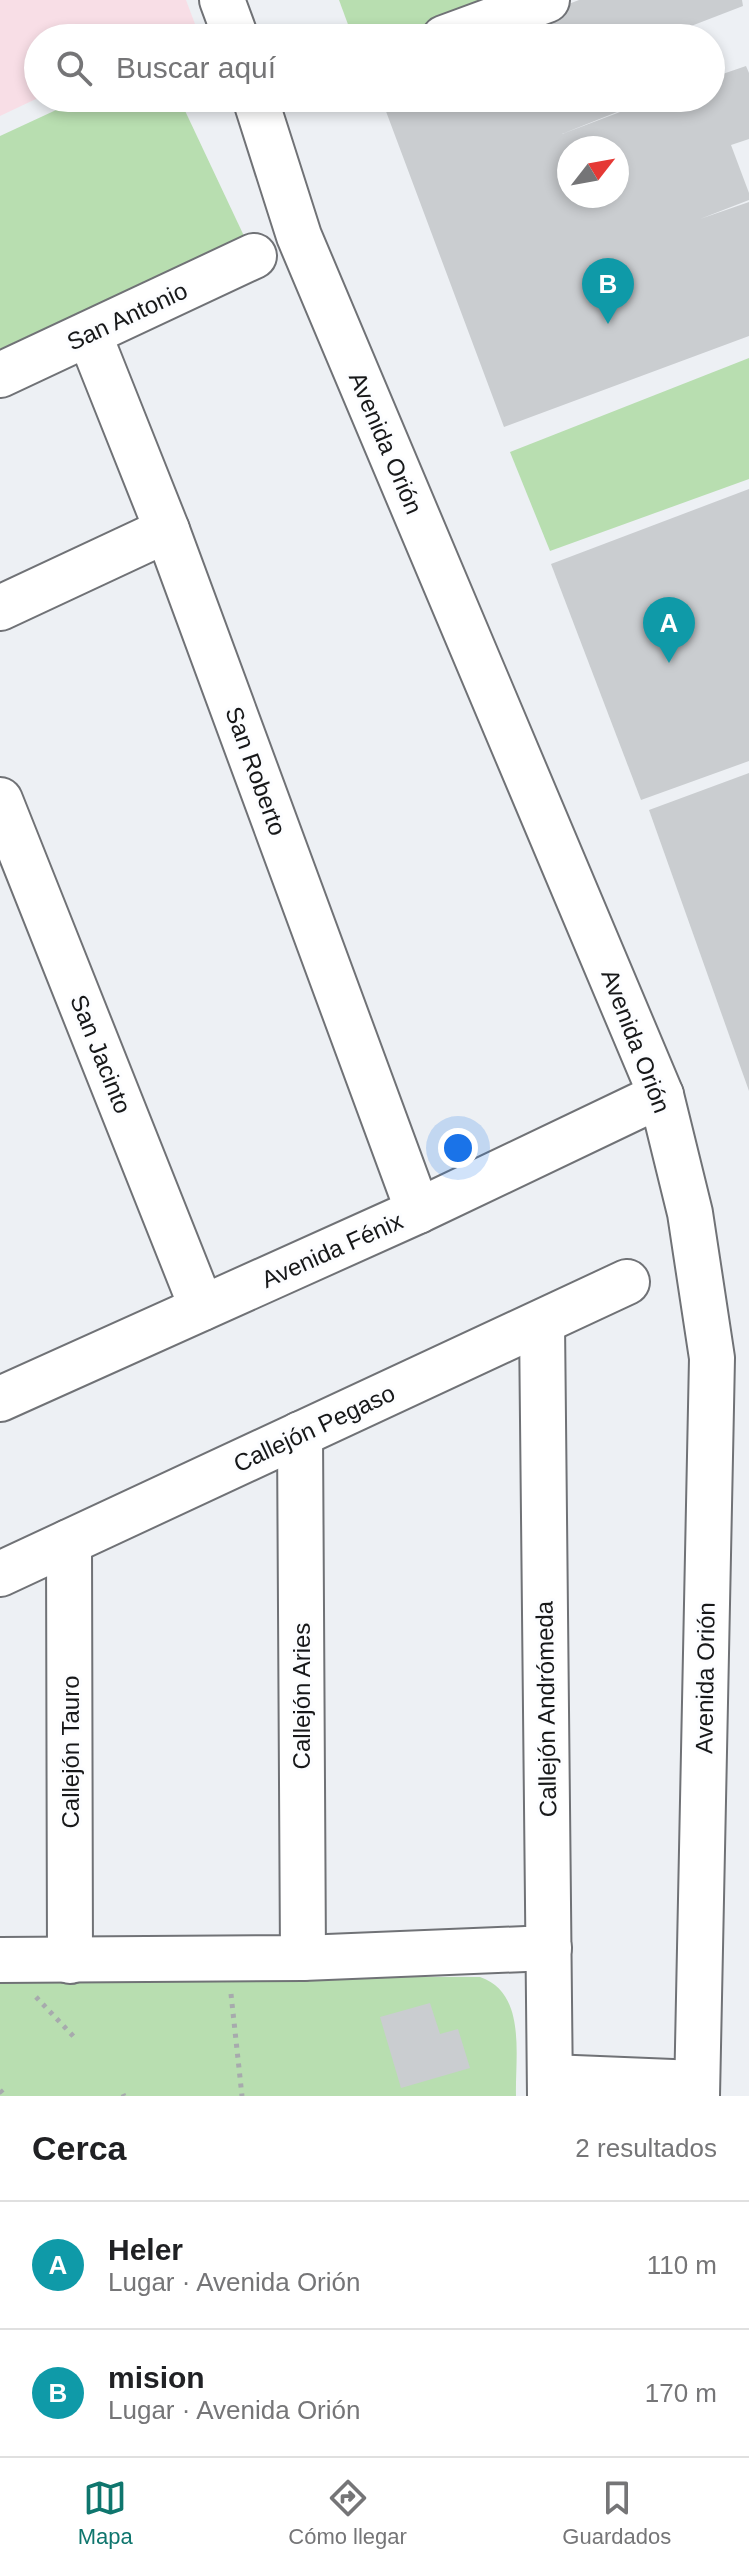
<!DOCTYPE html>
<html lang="es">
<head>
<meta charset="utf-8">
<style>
	:root { --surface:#fff; --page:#f2f2f2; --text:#202124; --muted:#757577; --line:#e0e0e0; --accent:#0f766e }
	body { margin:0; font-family:Arial,sans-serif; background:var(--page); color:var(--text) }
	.compass { position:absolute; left:557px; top:136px; width:72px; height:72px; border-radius:50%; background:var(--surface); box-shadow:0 4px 12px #0003; rotate:59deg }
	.you { position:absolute; left:458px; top:1148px; width:28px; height:28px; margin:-20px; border:6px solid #fff; border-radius:50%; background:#1a73e8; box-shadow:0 0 0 12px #1a73e833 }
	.badge { display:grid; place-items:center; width:52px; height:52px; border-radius:50%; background:var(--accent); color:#fff; font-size:26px; font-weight:700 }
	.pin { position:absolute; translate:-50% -66px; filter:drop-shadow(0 2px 4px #0008) }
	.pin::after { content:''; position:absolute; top:42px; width:28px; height:24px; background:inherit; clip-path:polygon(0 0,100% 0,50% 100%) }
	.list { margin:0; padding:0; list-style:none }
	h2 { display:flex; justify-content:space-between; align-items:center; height:104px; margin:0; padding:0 32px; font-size:34px }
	h2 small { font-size:26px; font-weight:400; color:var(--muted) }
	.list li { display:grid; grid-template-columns:52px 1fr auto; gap:24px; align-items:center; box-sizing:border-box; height:128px; padding:0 32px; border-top:2px solid var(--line) }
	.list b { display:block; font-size:30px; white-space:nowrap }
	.list p { margin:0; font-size:26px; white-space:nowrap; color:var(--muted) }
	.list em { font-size:26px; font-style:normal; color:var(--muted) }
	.icon { flex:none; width:44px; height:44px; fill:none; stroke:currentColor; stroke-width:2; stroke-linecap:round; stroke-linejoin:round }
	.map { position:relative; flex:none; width:749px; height:2096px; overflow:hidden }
	.search { position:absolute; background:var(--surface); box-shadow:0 4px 12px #0003; left:24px; right:24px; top:24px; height:88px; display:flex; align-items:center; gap:20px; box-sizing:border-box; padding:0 28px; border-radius:44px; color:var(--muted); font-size:30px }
	.sheet { height:360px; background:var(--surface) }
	nav { display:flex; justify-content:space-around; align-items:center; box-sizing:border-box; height:112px; border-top:2px solid var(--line); background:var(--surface); font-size:22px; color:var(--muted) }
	nav a { display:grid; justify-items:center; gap:4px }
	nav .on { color:var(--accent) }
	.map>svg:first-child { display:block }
	.industrial { fill:#f8dee6 }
	.green { fill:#b8deb0 }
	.building { fill:#cacdd0; fill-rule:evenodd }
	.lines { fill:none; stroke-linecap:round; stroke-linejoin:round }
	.minor-casing { stroke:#707276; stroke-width:48 }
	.path { stroke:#a7aaad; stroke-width:5; stroke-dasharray:4 6; stroke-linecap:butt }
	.minor { stroke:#fff; stroke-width:44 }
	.labels { text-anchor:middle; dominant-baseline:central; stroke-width:6; stroke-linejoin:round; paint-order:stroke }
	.street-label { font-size:24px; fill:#171819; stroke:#fcfdff }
</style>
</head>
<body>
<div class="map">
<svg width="749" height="2096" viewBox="0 0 749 2096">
	<rect width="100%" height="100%" fill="#edf0f4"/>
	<polygon class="industrial" points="0,0 186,0 195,24 164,38 38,38 38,98 0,116"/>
	<g class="green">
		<polygon points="339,0 499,0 402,38 353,38"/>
		<polygon points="82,98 179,98 244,236 0,349 0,136"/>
		<polygon points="749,358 749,479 550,551 510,452"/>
		<path d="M0 1976 480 1977C527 1993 515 2056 516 2096H0Z"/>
	</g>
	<g class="building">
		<polygon points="579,0 742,0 743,6 660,38 480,38"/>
		<path d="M746 66 749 73V139L731 145 749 193V200L700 219 749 202V336L504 427 381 98H652L562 134 657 98H711V78ZM569 148H617V196H569Z"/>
		<polygon points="749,489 749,761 641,800 551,564"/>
		<polygon points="749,773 749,1091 649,810"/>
		<polygon points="430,2003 440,2034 458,2029 470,2068 401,2088 380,2017"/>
	</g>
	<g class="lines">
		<defs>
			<g id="minor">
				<polyline points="222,0 236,38"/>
				<polyline points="444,38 547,0"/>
				<polyline points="255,98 299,236 661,1095 690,1213 712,1358 697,2096"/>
				<polyline points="89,334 167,530 418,1211"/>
				<polyline points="0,375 254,256"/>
				<polyline points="0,608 167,530"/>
				<polyline points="0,800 202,1308"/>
				<polyline points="542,1323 550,2096"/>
				<polyline points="0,1399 418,1211 661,1095"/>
				<polyline points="300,1434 303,1958"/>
				<polyline points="69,1542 70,1961"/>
				<polyline points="0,1574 627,1282"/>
				<polyline points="0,1960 303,1958 549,1948"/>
				<polyline points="550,2077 697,2083"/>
			</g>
		</defs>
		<use href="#minor" class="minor-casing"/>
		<g class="path">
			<polyline points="231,1994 242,2096"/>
			<polyline points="36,1997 76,2039"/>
			<polyline points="0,2090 5,2096"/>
			<polyline points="123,2094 124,2096"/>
		</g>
		<use href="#minor" class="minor"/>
	</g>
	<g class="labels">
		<g class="street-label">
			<text transform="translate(127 316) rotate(-25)">San Antonio</text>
			<text transform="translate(386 443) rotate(67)">Avenida Orión</text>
			<text transform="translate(256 771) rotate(70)">San Roberto</text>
			<text transform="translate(636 1041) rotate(69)">Avenida Orión</text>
			<text transform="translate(101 1054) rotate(68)">San Jacinto</text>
			<text transform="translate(332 1250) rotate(-24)">Avenida Fénix</text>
			<text transform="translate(314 1428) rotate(-25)">Callejón Pegaso</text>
			<text transform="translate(705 1678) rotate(-89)">Avenida Orión</text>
			<text transform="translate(301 1696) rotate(-90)">Callejón Aries</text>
			<text transform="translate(546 1709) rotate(-91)">Callejón Andrómeda</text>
			<text transform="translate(70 1752) rotate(-90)">Callejón Tauro</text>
		</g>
	</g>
</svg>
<svg class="compass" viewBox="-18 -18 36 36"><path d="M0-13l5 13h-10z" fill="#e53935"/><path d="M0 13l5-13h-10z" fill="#757577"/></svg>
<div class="you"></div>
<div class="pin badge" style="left:669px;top:663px;background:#0f9aa8">A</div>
<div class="pin badge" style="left:608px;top:324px;background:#0f9aa8">B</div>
<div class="search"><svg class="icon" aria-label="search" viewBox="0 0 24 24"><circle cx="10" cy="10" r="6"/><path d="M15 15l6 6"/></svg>Buscar aquí</div>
</div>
<section class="sheet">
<h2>Cerca<small>2 resultados</small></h2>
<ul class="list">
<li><span class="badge" style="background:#0f9aa8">A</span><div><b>Heler</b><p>Lugar · Avenida Orión</p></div><em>110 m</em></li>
<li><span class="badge" style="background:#0f9aa8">B</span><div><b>mision</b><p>Lugar · Avenida Orión</p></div><em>170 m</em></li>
</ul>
</section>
<nav>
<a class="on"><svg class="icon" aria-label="map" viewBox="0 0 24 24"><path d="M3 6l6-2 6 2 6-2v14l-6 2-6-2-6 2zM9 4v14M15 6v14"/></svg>Mapa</a>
<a><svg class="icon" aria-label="directions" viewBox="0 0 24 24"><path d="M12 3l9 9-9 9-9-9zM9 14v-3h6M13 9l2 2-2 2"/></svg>Cómo llegar</a>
<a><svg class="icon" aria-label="saved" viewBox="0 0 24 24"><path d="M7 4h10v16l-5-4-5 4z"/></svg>Guardados</a>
</nav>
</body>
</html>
